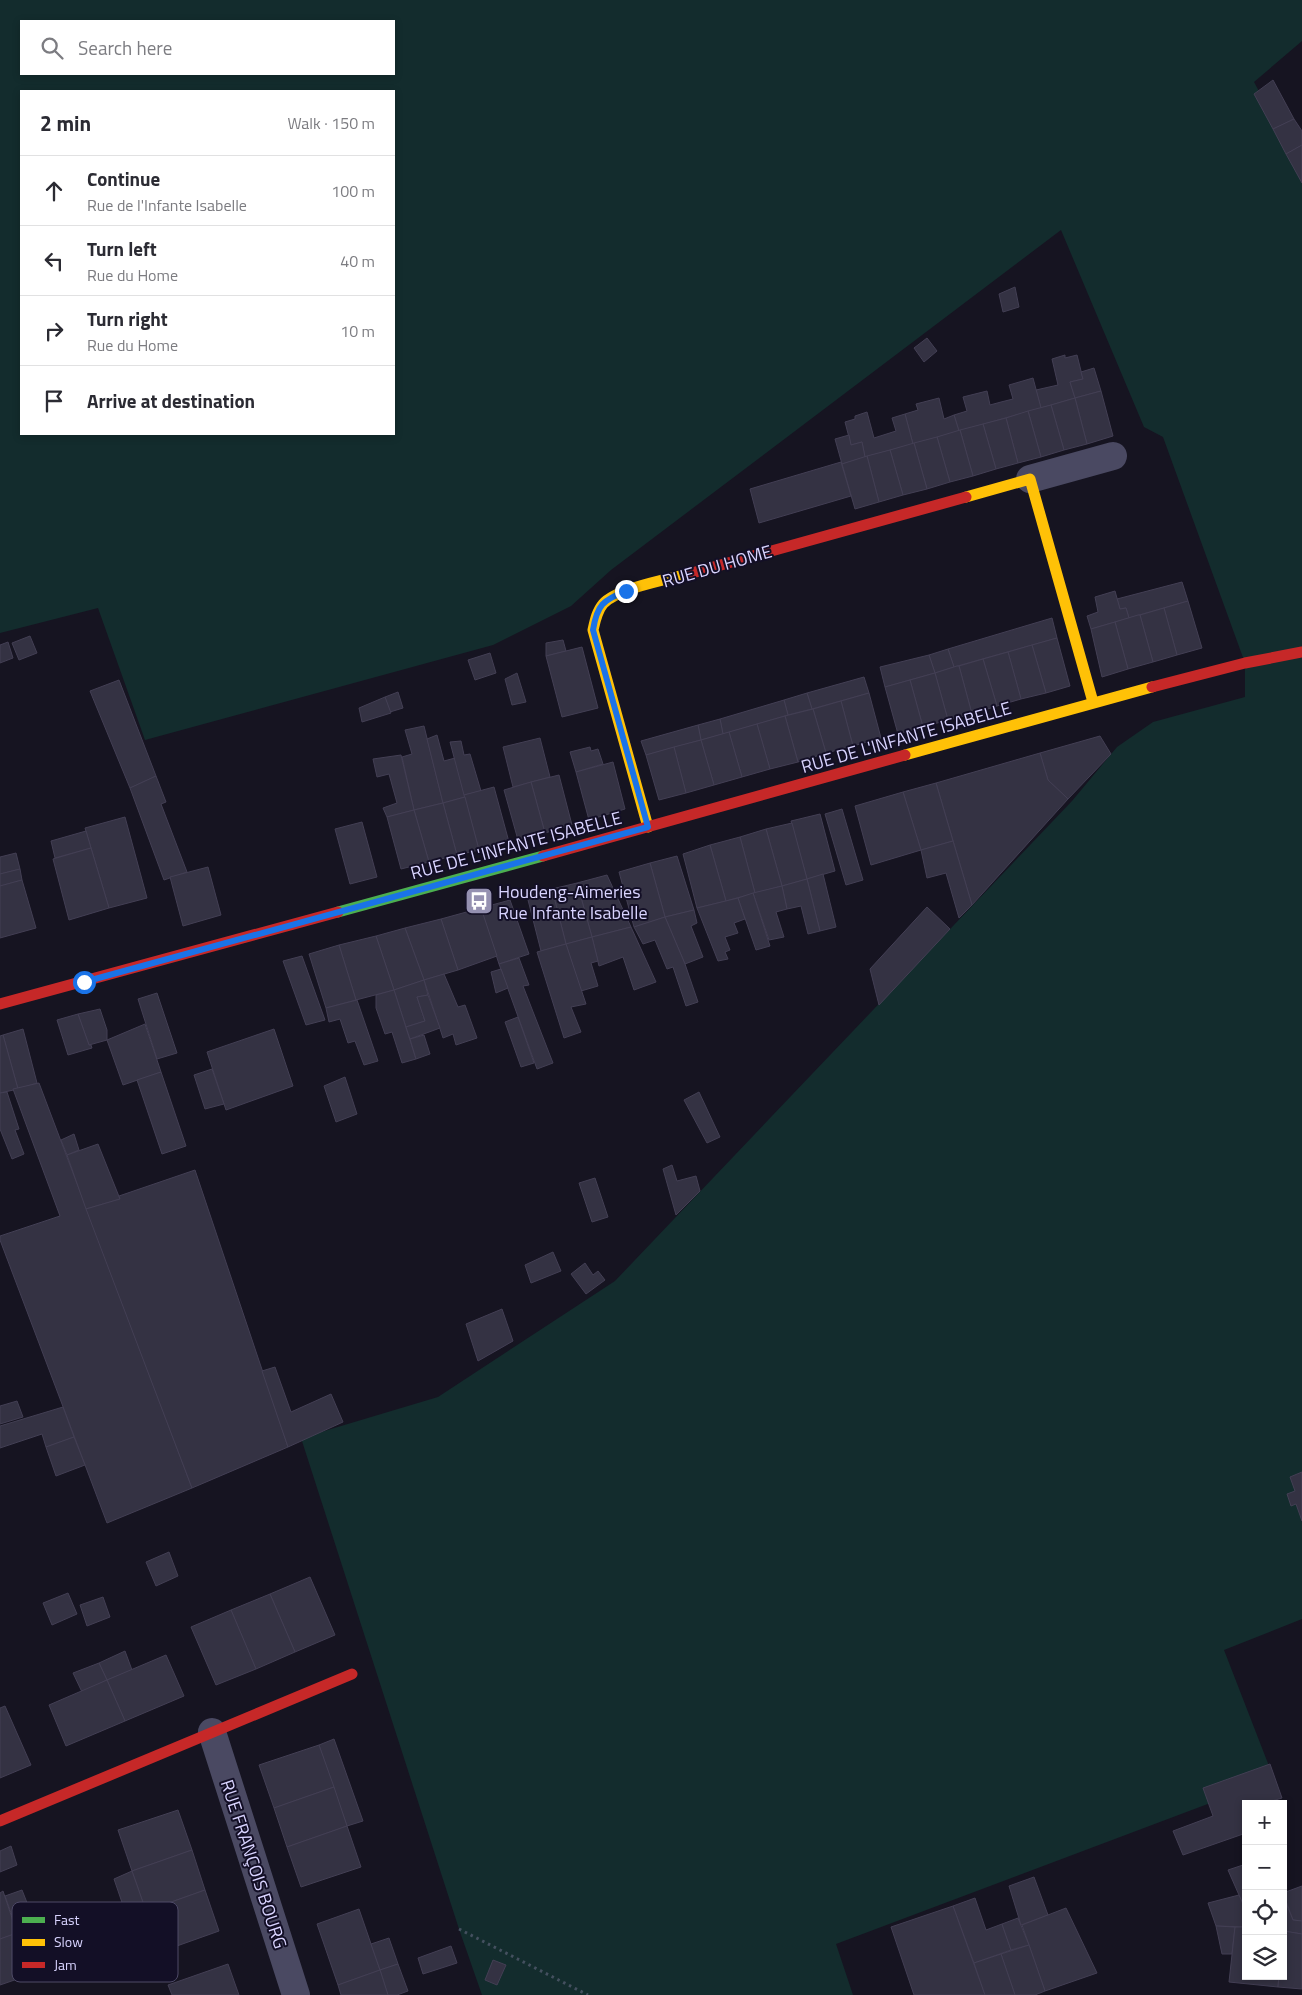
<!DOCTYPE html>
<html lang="en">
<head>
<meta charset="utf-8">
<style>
	:root { --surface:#fff; --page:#f7f7f7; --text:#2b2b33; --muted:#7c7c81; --line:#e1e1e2 }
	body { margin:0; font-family:"Titillium Web",sans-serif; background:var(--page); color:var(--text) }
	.controls { position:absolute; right:15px; bottom:15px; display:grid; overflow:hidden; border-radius:0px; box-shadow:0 2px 8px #0003 }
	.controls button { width:45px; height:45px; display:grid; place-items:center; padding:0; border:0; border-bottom:1px solid var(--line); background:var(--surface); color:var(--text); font:25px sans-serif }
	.stop { position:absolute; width:15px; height:15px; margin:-11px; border:4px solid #1a73e8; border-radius:50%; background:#fff }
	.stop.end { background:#1a73e8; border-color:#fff; box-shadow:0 1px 5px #0008 }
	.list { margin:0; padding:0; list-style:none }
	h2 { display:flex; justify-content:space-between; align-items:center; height:65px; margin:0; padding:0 20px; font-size:21px }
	h2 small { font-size:16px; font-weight:400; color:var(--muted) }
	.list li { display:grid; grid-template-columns:32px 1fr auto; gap:15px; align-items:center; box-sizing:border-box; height:70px; padding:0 20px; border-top:1px solid var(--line) }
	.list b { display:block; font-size:19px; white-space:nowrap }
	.list p { margin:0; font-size:16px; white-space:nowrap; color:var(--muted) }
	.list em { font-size:16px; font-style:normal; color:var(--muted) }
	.icon { flex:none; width:28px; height:28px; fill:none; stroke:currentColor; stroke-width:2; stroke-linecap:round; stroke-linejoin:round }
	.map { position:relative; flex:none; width:1302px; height:1995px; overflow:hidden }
	.search { position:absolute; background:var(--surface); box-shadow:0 2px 8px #0003; left:20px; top:20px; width:375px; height:55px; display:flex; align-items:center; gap:12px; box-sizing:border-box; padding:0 18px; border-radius:0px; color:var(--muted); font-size:19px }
	.panel { position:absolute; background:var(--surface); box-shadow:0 2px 8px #0003; left:20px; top:90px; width:375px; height:345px; border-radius:0px }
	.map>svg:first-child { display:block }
	.green { fill:#132c2d; fill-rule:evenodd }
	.building { fill:#343243; stroke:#433f54 }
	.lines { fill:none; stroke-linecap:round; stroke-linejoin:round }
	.path { stroke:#44505f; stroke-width:3; stroke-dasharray:2.5 4; stroke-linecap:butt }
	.street { stroke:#4a4962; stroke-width:28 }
	.fast { stroke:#4caf50; stroke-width:11 }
	.slow { stroke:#ffc107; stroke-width:11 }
	.jam { stroke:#c62828; stroke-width:11 }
	.route { stroke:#1a73e8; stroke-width:6 }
	.labels { text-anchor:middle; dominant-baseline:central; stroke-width:4; stroke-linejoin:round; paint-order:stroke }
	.street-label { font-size:18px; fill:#d9d4ff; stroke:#130f26 }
	.poi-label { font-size:18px; fill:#d9d4ff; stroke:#130f26; text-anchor:start }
	.key { fill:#130f26; stroke:#4e4a67; stroke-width:1 }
	.key-label { font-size:14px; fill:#d9d4ff }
</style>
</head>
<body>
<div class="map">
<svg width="1302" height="1995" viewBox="0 0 1302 1995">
	<rect width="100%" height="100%" fill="#161421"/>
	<path class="green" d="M0 0H1302V41L1254 82 1302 171V1619L1224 1650 1274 1779 836 1944 853 1995H482L459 1929 301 1438 438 1397 615 1281 1072 801 1117 747 1153 722 1245 697V663L1163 437 1144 427 1061 230 611 570 571 606 493 645 145 740 98 608 0 633ZM21 21H394V74H21ZM21 91H394V434H21Z"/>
	<g class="building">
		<polygon points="1273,80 1294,119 1273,129 1254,94"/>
		<polygon points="1294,119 1302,131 1302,145 1286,154 1273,129"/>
		<polygon points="1302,145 1302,183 1286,154"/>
		<polygon points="1015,287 1019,307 1003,312 999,294"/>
		<polygon points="927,338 937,351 924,362 914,348"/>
		<polygon points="1065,355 1065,358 1077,355 1083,379 1070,382 1075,398 1041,408 1036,390 1058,385 1052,359"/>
		<polygon points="1094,368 1101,391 1075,398 1070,382 1083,379 1081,372"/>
		<polygon points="1033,378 1041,408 959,431 954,415 967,411 963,397 987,391 990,405 1001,402 1013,399 1009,385"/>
		<polygon points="1101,391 1113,436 1087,444 1075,398"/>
		<polygon points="939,398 944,419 954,415 959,431 913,444 905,414 918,410 916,404"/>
		<polygon points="1075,398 1087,444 1064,450 1051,405"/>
		<polygon points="1051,405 1064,450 1041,457 1028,411"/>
		<polygon points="1028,411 1041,457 1018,463 1006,418"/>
		<polygon points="867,412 874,438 896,431 892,418 905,414 913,444 865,457 862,442 851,445 845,422 855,419 855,416"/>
		<polygon points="1006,418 1018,463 996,469 983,424"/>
		<polygon points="983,424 996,469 973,476 960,430"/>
		<polygon points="960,430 973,476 950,482 937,437"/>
		<polygon points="849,435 851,445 862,442 865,457 842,464 835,439"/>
		<polygon points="937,437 950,482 927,489 914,443"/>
		<polygon points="914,443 927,489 903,495 890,450"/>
		<polygon points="890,450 903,495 879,502 867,456"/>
		<polygon points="867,456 879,502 855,509 842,464"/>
		<polygon points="841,462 851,496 759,523 750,489"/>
		<polygon points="1182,582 1188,601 1129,618 1126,608 1120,609 1117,599"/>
		<polygon points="1115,591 1120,609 1126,608 1129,618 1091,629 1087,616 1098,612 1095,597"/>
		<polygon points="1188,601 1202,648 1177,655 1164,608"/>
		<polygon points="1164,608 1177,655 1153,662 1140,615"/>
		<polygon points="1138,615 1140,615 1153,662 1128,669 1115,622"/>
		<polygon points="1052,618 1057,638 954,667 948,649"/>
		<polygon points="1115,622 1128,669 1102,677 1091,629"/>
		<polygon points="30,636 37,653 19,660 12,643"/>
		<polygon points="1057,638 1070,686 1046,693 1032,645"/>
		<polygon points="563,640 566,651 546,656 546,643"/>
		<polygon points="8,642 13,658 0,663 0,645"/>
		<polygon points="1032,645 1046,693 1021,699 1008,652"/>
		<polygon points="582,647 598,708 562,717 546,656"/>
		<polygon points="948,649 954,667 935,673 929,655"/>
		<polygon points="1008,652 1021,699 997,706 983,659"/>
		<polygon points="490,653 496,673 475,680 468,660"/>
		<polygon points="929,655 935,673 885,687 880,667"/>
		<polygon points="983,659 997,706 972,714 959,666"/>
		<polygon points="957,666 959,666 972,714 948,720 935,673"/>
		<polygon points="517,673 526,702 512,705 505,679"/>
		<polygon points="935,673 948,720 923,727 910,680"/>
		<polygon points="864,677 869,693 812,709 807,693"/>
		<polygon points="119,680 156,776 130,788 90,691"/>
		<polygon points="910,680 923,727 898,734 885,687"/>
		<polygon points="398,692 403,708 390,712 385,697"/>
		<polygon points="807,693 812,709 788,715 784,700"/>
		<polygon points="869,693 881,738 853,746 841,701"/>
		<polygon points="385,697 391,713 362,722 359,708"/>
		<polygon points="784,700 788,715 723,734 720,719"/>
		<polygon points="841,701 853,746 826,753 813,709"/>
		<polygon points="813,709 826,753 798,762 785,716"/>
		<polygon points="785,716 798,762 770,769 757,724"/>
		<polygon points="720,719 723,734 701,740 698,725"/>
		<polygon points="757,724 770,769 742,777 729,732"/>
		<polygon points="698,725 701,740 646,755 641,741"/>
		<polygon points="424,726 443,803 414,810 402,757 412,754 405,730"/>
		<polygon points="729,732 742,777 714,785 701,740"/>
		<polygon points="437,735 444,761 455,758 465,797 443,803 427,739"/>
		<polygon points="1100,736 1111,754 1068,799 1048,780 1040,753"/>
		<polygon points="540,738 550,777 513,787 503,747"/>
		<polygon points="701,740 714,785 686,793 674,747"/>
		<polygon points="461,741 464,755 470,754 481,791 464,795 450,742"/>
		<polygon points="590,747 591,751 598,749 603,764 576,772 570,752"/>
		<polygon points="674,747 686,793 659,800 646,755"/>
		<polygon points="1040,753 1048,780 1068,799 972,905 936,783"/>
		<polygon points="401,755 414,810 387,817 383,808 397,803 389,774 377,777 373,759"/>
		<polygon points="613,762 625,809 589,820 576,772"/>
		<polygon points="559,775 572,825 545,833 531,782"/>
		<polygon points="156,776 166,802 161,804 187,872 164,880 130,788"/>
		<polygon points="531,782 545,833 518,840 504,790"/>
		<polygon points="936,783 953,841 921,850 903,792"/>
		<polygon points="494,787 509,842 479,850 464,795"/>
		<polygon points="903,792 921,850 871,865 855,806"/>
		<polygon points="465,797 479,850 457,855 443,803"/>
		<polygon points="443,803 457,855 429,862 414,810"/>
		<polygon points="842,809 863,880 846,885 825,814"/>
		<polygon points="414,810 429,862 401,869 387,817"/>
		<polygon points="820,814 835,871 807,879 791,821"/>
		<polygon points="125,817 147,898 109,908 85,828"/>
		<polygon points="362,822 377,877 350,884 335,829"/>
		<polygon points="792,823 807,879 782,886 766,829"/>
		<polygon points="766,829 782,886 755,893 740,837"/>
		<polygon points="86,831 91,848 55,858 51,841"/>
		<polygon points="740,837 755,893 726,901 710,845"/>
		<polygon points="953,841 972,905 959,918 946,873 927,878 921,850"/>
		<polygon points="710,845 726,901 697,908 683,854"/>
		<polygon points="91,848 109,908 69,920 53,859"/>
		<polygon points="16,853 20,869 0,874 0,857"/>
		<polygon points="677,856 694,910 665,917 650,863"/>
		<polygon points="650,863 665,917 634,927 619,872"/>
		<polygon points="208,867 221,915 183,926 170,877"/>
		<polygon points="20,869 22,880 0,886 0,874"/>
		<polygon points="823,874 836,927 820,931 807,879"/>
		<polygon points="607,875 631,927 592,937 577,883"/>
		<polygon points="807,879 820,931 808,934 801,906 787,909 782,886"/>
		<polygon points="22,880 36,928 0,938 0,886"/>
		<polygon points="577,883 592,937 566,944 552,889"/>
		<polygon points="782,886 787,909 776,912 784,937 769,940 753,893"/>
		<polygon points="552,889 566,944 541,951 527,896"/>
		<polygon points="753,893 770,946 756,950 738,898"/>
		<polygon points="738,898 745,919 734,923 738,933 725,937 730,950 725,952 728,959 718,961 697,908"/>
		<polygon points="510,900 529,954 499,964 481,908"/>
		<polygon points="927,907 950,929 879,1005 870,969"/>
		<polygon points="481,908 497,956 458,970 441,919"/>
		<polygon points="694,910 697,923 691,926 703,957 685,964 665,917"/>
		<polygon points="665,917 685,964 698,1002 686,1006 673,967 667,969 655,940 643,944 634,927"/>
		<polygon points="441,919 458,970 424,980 405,928"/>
		<polygon points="631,927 656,982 634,990 623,957 599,966 592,937"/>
		<polygon points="405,928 424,980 394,990 376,936"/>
		<polygon points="376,936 394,990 356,1000 339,945"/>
		<polygon points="592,937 598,961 591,963 598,986 581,991 566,944"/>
		<polygon points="566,944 586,1004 571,1007 581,1032 564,1038 537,952"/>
		<polygon points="339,945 356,1000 326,1008 309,954"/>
		<polygon points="302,956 325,1020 306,1025 283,961"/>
		<polygon points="519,958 529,985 523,986 553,1063 537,1069 499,964"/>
		<polygon points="501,969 508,988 496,993 491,972"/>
		<polygon points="444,974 458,1007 465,1005 477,1038 456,1045 453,1034 443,1038 424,980"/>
		<polygon points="424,980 428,995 417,997 425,1021 406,1027 394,990"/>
		<polygon points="394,990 416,1059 402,1063 392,1032 385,1034 376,1008 376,995"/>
		<polygon points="157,993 177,1053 157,1059 138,999"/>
		<polygon points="428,995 440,1028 410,1039 406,1027 425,1021 417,997"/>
		<polygon points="357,1000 378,1061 364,1065 355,1041 348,1043 340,1019 329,1022 326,1008"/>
		<polygon points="100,1009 107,1030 107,1040 89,1045 78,1014"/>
		<polygon points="78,1014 89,1045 91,1045 92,1048 68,1055 57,1020"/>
		<polygon points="518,1017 534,1063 521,1067 505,1022"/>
		<polygon points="145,1024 161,1072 123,1085 107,1040"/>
		<polygon points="23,1029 37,1083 18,1089 3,1035"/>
		<polygon points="274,1029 293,1086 226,1110 207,1052"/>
		<polygon points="3,1035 18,1089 0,1093 0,1036"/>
		<polygon points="424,1035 430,1054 416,1059 410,1039"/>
		<polygon points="212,1069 224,1104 205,1109 194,1075"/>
		<polygon points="161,1072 186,1146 162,1154 137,1080"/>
		<polygon points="345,1077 357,1114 336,1122 324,1086"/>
		<polygon points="39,1083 192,1488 107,1523 0,1240 0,1236 60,1216 13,1089"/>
		<polygon points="7,1092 19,1129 15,1130 24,1154 12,1159 0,1129 0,1093"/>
		<polygon points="699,1092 720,1137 707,1143 684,1100"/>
		<polygon points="74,1134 79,1150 67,1155 61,1140"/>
		<polygon points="98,1144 120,1199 86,1209 67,1155"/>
		<polygon points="672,1165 677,1181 696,1176 700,1191 676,1215 663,1169"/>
		<polygon points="195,1170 288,1447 192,1488 86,1209 120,1199 119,1196"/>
		<polygon points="595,1178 608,1217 592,1222 579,1183"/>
		<polygon points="553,1252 561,1271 531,1283 525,1265"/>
		<polygon points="585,1263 593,1275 598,1271 605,1280 586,1294 571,1274"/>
		<polygon points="502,1309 513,1341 478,1361 466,1324"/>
		<polygon points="275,1367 291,1412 331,1394 343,1422 288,1447 262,1371"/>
		<polygon points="17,1401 23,1417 0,1424 0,1406"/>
		<polygon points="63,1407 74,1437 46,1447 42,1434 0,1448 0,1426"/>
		<polygon points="74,1437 85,1465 56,1476 46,1447"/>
		<polygon points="1302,1472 1302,1521 1296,1504 1291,1506 1287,1494 1295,1491 1290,1477"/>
		<polygon points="169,1552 178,1576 156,1586 146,1562"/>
		<polygon points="310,1577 335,1635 295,1652 270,1594"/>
		<polygon points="68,1593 77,1614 52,1625 43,1603"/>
		<polygon points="270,1594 295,1652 256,1669 231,1610"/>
		<polygon points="103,1597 110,1617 87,1626 80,1605"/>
		<polygon points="231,1610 256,1669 216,1685 191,1627"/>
		<polygon points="125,1651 132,1670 107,1680 99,1663"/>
		<polygon points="166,1655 184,1696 125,1721 107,1680"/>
		<polygon points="99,1663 107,1680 82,1692 73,1673"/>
		<polygon points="107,1680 125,1721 66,1746 49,1705"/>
		<polygon points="5,1706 31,1765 0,1778 0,1708"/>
		<polygon points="334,1739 363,1821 347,1826 319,1745"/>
		<polygon points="319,1745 334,1787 274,1808 259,1765"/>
		<polygon points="1270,1764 1282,1798 1262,1804 1246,1804 1246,1833 1183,1855 1173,1831 1213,1816 1203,1788"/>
		<polygon points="334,1787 347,1826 287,1847 274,1808"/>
		<polygon points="178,1810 192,1850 132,1871 118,1830"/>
		<polygon points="347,1826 361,1867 301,1887 287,1847"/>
		<polygon points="11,1846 17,1865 0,1872 0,1851"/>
		<polygon points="192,1850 205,1890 146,1911 132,1871"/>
		<polygon points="1246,1864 1246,1911 1228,1870"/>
		<polygon points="132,1871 146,1911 128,1920 114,1879"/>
		<polygon points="1034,1877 1048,1915 1021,1925 1009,1886"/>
		<polygon points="1302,1886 1302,1921 1293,1920 1283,1893"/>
		<polygon points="22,1890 35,1923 17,1930 5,1896"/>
		<polygon points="205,1890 219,1931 160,1952 146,1911"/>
		<polygon points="3,1891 17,1933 0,1939 0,1893"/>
		<polygon points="1239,1895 1246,1911 1246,1927 1216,1926 1208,1903"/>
		<polygon points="1283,1896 1293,1920 1302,1921 1302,1934 1283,1931"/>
		<polygon points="975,1898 986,1930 1002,1924 1011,1950 974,1963 953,1906"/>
		<polygon points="953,1906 985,1995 914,1995 891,1927"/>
		<polygon points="1066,1908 1097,1973 1045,1991 1022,1925"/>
		<polygon points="359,1909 380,1970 338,1985 317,1924"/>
		<polygon points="1018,1918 1029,1945 1011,1950 1002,1924"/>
		<polygon points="1216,1926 1235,1927 1232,1954 1222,1954"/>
		<polygon points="1235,1927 1246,1927 1246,1976 1279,1976 1278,1987 1229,1982"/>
		<polygon points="1284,1931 1302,1934 1302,1989 1278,1987 1279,1976 1283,1976"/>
		<polygon points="17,1933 32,1974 0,1985 0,1939"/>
		<polygon points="389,1938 398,1964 380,1970 371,1944"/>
		<polygon points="1029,1945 1045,1991 1035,1995 1015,1995 1001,1954"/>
		<polygon points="451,1946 457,1963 423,1974 418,1958"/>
		<polygon points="1001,1954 1015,1995 985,1995 974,1963"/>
		<polygon points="493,1960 506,1965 497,1985 485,1980"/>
		<polygon points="228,1964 239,1995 172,1995 168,1985"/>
		<polygon points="398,1964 408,1991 397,1995 388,1995 380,1970"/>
		<polygon points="380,1970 388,1995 341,1995 338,1985"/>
	</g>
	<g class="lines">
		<polyline class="path" points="459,1929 588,1995"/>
		<g class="street">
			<polyline points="1030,479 1113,456"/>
			<polyline points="212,1732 296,1995"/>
		</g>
		<polyline class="fast" points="338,912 543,856"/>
		<g class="slow">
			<polyline points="966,497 1030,479 1093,702"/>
			<polyline points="905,755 1152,687"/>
			<path d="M648 827 593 630C595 621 597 611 603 604 617 588 670 579 692 573"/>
		</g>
		<g class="jam">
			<polyline points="692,573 966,497"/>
			<polyline points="1152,687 1245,663 1302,652"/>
			<polyline points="543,856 905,755"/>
			<polyline points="0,1004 338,912"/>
			<polyline points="0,1821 352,1674"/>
		</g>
	</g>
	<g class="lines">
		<path class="route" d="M84 982 648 827 593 630C597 605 603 600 626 591"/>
	</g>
	<defs>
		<symbol id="bus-square" viewBox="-11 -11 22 22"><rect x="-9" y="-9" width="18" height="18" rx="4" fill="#9591b1" stroke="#130f26"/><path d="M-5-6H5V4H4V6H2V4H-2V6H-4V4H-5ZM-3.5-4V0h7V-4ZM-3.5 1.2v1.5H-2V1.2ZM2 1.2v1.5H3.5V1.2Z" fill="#fff"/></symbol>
	</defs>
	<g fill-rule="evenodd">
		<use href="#bus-square" x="463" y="885" width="32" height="32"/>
	</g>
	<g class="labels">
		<g class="street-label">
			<text transform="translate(717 566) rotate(-16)">RUE DU HOME</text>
			<text transform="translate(906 737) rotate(-16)">RUE DE L'INFANTE ISABELLE</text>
			<text transform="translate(516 845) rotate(-15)">RUE DE L'INFANTE ISABELLE</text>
			<text transform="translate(254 1864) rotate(72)">RUE FRANÇOIS BOURG</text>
		</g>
		<g class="poi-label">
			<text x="498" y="891">Houdeng-Aimeries<tspan x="498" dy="21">Rue Infante Isabelle</tspan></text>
		</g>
	</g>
	<rect x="12" y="1902" width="166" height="80" rx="8" class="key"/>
	<rect x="22" y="1917" width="23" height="6" fill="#4caf50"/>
	<rect x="22" y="1939" width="23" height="7" fill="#ffc107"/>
	<rect x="22" y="1962" width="23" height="6" fill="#c62828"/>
	<g class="key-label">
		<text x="54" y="1925">Fast</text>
		<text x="54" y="1947">Slow</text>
		<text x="54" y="1970">Jam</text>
	</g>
</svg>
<div class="controls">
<button>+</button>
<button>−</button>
<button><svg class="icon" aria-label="locate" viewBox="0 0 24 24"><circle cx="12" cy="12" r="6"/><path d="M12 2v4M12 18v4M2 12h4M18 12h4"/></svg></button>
<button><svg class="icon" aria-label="layers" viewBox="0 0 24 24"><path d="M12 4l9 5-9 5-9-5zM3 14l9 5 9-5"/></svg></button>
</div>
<div class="stop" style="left:84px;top:982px"></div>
<div class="stop end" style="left:626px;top:591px"></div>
<div class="search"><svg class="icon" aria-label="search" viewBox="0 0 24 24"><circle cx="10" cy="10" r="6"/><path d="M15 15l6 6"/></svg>Search here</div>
<section class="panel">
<h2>2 min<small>Walk · 150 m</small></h2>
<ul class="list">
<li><svg class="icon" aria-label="ahead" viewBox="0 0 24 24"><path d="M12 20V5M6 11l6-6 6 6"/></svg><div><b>Continue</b><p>Rue de l'Infante Isabelle</p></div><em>100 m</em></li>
<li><svg class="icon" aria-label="left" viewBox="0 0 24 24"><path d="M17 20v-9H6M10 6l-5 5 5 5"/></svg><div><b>Turn left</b><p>Rue du Home</p></div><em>40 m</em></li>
<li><svg class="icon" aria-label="right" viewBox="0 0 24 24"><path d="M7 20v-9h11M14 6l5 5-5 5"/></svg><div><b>Turn right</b><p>Rue du Home</p></div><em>10 m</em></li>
<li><svg class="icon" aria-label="arrive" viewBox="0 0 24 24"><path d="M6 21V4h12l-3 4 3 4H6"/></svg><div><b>Arrive at destination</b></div></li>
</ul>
</section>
</div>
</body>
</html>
